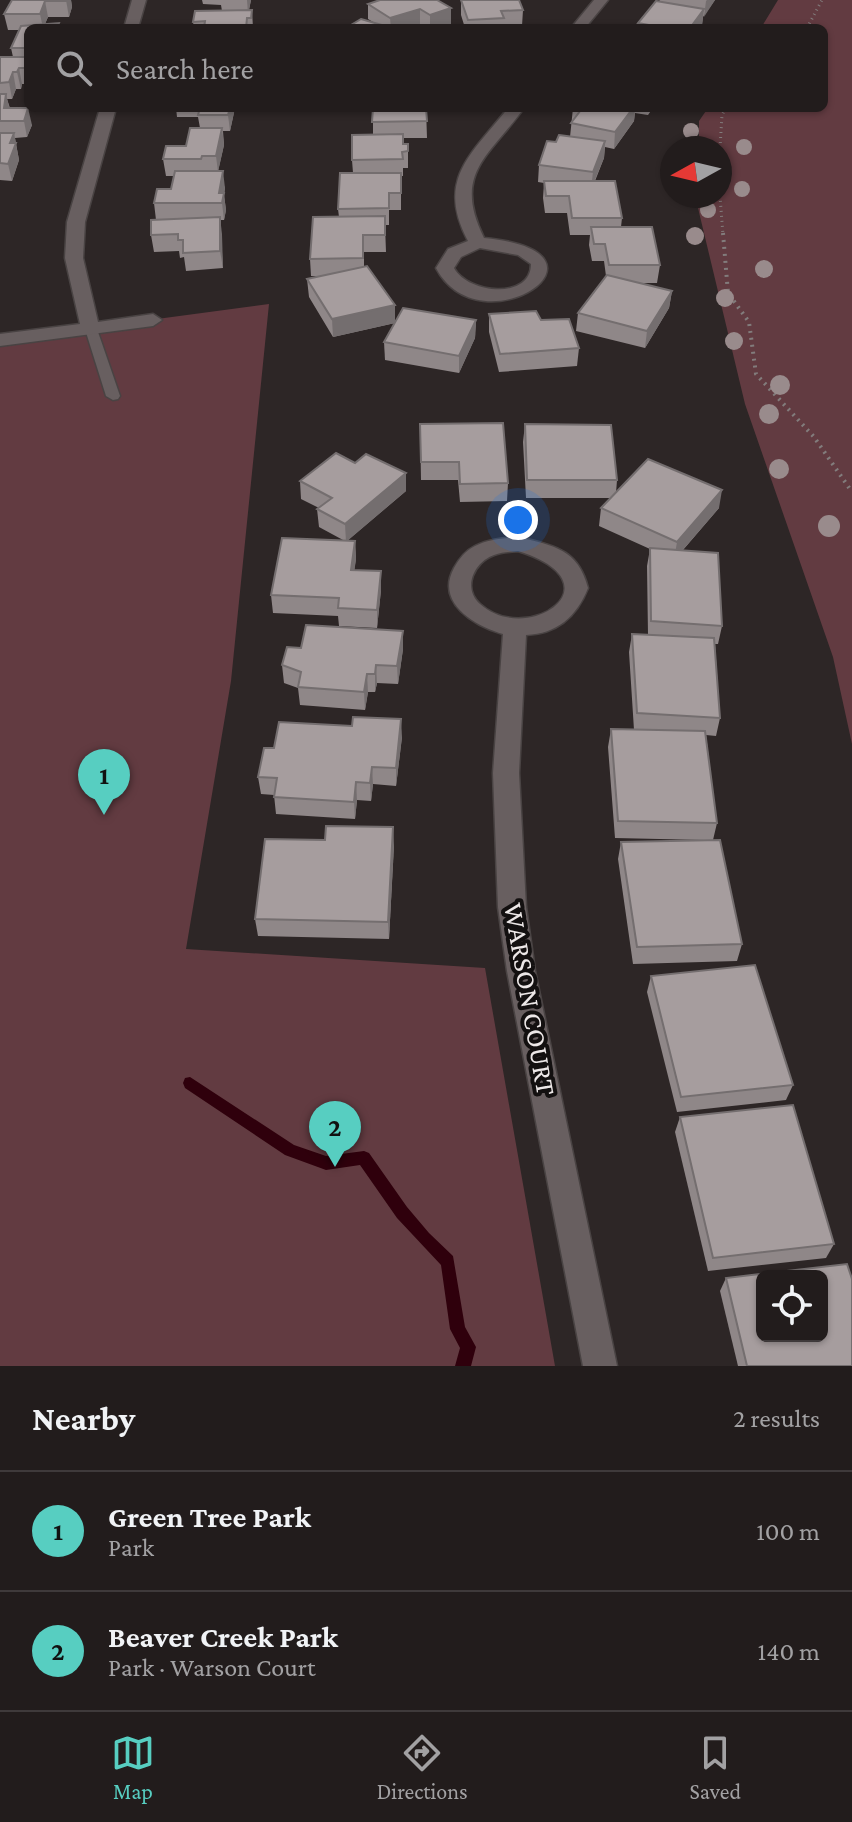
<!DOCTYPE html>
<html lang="en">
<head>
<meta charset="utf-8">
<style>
	:root { --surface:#221c1c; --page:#2a2525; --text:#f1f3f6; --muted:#a2a1a3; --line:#3f3a3b; --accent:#57cec1 }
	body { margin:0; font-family:"Crimson Pro",serif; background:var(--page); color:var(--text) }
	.controls { position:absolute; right:24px; bottom:24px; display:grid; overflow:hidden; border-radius:12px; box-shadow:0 2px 6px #0004 }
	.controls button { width:72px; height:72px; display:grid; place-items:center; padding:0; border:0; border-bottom:2px solid var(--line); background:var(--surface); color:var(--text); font:40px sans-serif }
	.compass { position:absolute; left:660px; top:136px; width:72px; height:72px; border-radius:50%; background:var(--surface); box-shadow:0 2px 6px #0004; rotate:262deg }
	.you { position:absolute; left:518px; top:520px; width:28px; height:28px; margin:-20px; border:6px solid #fff; border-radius:50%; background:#1a73e8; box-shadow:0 0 0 12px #1a73e833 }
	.badge { display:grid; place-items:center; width:52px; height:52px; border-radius:50%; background:var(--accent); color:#111; font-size:26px; font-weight:700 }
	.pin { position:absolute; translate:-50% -66px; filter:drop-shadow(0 2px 4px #0008) }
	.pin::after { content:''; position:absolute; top:42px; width:28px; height:24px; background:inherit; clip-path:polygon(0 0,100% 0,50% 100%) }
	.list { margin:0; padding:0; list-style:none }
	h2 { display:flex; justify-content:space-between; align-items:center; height:104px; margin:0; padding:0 32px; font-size:34px }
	h2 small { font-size:26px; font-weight:400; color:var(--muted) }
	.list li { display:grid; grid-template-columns:52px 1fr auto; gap:24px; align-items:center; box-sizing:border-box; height:120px; padding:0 32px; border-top:2px solid var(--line) }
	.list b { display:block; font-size:30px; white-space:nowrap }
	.list p { margin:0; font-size:26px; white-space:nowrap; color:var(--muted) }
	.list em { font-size:26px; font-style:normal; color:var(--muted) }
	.icon { flex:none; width:44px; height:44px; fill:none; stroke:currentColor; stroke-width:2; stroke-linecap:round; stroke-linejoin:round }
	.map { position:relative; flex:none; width:852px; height:1366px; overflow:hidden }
	.search { position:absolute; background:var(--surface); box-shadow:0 2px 6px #0004; left:24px; right:24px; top:24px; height:88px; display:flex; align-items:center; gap:20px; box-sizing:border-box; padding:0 28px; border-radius:12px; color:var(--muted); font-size:30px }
	.sheet { height:344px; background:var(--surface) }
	nav { display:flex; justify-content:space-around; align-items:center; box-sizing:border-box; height:112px; border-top:2px solid var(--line); background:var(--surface); font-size:22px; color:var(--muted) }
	nav a { display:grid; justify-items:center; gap:4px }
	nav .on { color:var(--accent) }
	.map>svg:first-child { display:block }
	.green { fill:#623b41 }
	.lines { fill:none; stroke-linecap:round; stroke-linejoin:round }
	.stream { fill:#2f000c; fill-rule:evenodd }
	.lane-casing { stroke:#494343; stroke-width:3 }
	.street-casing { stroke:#494343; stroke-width:3 }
	.path-far1 { stroke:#827c7c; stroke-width:3; stroke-dasharray:1 4; stroke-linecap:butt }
	.path { stroke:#827c7c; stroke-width:4; stroke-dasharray:2 5; stroke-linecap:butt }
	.lane { fill:#685f60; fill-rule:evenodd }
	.street { fill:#685f60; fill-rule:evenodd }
	.tree { fill:#998b8c }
	.wall { fill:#8f8788 }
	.shaded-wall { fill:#746e6f }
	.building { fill:#a69d9e; stroke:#746e6f; stroke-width:2; fill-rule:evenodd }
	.labels { text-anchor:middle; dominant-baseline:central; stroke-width:8; stroke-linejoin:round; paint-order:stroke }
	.street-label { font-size:28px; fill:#ede8e8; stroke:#131010 }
</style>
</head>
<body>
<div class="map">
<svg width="852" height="1366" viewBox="0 0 852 1366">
	<rect width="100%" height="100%" fill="#2d2626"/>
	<g class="green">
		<polygon points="778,0 852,0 852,744 833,657 745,404 698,208 699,196 720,196 720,148 699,148 699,121 708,108 824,108 824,28 761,28"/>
		<polygon points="269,304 231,681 186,949 485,968 555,1366 0,1366 0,340"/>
	</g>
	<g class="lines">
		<polygon class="stream" points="190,1077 294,1145 326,1156 364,1151 369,1153 407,1207 429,1233 453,1256 465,1327 476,1347 471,1366 455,1366 460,1348 450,1329 441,1265 397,1218 360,1165 326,1170 285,1155 185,1088 183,1083 185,1078"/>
		<defs>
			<polygon id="lane" points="91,325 97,329 120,396 118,399 113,400 106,396 85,329"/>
			<g id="street">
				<polygon points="132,0 146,0 138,28 124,28"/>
				<polygon points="594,0 608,0 585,28 571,28"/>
				<polygon points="100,108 116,108 85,222 83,258 98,322 153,314 162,320 153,326 0,346 0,334 80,324 65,258 67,222"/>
				<path d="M508 108H524C489 157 452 173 484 238 631 252 481 352 436 268L448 249 468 241C435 179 472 154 508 108ZM480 248 518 255 531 264C531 300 468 294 454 268L461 257Z"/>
				<path d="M519 537C554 546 578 549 588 588 577 616 557 634 526 635L519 773 526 907 535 971 617 1366H583L507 971 498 907 493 773 503 634C475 626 435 603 454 568 459 559 465 551 475 546 488 539 505 538 519 537ZM518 551C621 583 528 647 480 604 462 588 474 562 494 555 502 552 510 552 518 551Z"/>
			</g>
		</defs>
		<use href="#lane" class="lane-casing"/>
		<use href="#street" class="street-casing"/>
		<g class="path-far1">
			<polyline points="807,28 822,0"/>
			<polyline points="720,148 722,115 726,108"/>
			<polyline points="720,196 723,235"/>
		</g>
		<polyline class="path" points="723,233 728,293 749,322 756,374 814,437 852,492"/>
		<use href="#lane" class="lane"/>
		<use href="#street" class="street"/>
	</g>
	<g class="tree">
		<circle cx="691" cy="131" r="8"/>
		<circle cx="744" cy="147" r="8"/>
		<circle cx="742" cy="189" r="8"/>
		<circle cx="708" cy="210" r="8"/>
		<circle cx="695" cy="236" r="9"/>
		<circle cx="764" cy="269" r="9"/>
		<circle cx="725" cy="298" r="9"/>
		<circle cx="734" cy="341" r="9"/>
		<circle cx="780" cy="385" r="10"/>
		<circle cx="769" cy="414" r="10"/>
		<circle cx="779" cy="469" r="10"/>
		<circle cx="829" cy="526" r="11"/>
	</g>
	<g class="wall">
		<polygon points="12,0 71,0 72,7 69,17 48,17 45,24 59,23 60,28 28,28 28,84 22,84 21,89 16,89 12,99 7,99 10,108 32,125 27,137 15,138 19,160 12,181 0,180 0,57 13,57 11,48 20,30 8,30 4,14"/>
		<polygon points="202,0 251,0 249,10 252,10 253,28 194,28 193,22 222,11 221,5 203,4"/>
		<polygon points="461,0 523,10 522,26 503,27 503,28 465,28 461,15"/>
		<polygon points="660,0 715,0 703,17 702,25 700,28 638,28 638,23"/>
		<polygon points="368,4 451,8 451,24 438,28 426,28 420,24 408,28 346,28 373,22 368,19"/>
		<polygon points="176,108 235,108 230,131 223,131 224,145 218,171 225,188 224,195 226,210 224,220 220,220 223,268 186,271 184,257 180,258 179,251 154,252 151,235 156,220 154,203 171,189 174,176 166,176 163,159 186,146 200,128 198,117 177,117"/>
		<polygon points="373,108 426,108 427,138 403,138 403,144 408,151 408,168 403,168 403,176 401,176 401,210 389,210 389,225 385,225 386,252 364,252 364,267 395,305 395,323 333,337 309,297 307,279 322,276 311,276 310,259 339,217 338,209 353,173 352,160 373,135"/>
		<polygon points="573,108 653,108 648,115 635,113 634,121 614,149 605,147 604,158 595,181 622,218 621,227 660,265 657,283 638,283 672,291 669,308 645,348 576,331 578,313 606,276 604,261 592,261 589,245 590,235 570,235 567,213 545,213 543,198 544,183 538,182 539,165 556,142 570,137"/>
		<polygon points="489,314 541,320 579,348 577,366 499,372 489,332"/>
		<polygon points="476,320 475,338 459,373 385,360 384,342"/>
		<polygon points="420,424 508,483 507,501 460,502 458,480 421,480"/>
		<polygon points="525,424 617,480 616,493 719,508 683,550 722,626 718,644 715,644 720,718 716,736 706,735 717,823 713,840 742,944 737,961 633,964 618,859 621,842 703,840 615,838 608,747 611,729 634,730 629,652 632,634 648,635 647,566 650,549 599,526 601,508 610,498 526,498 523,442"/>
		<polygon points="300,481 406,491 348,540 355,541 356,559 354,571 381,571 381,590 377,628 339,626 338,616 273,613 271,595 343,540 319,527 317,509 319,508 301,499"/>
		<polygon points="403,631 403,649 398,684 377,683 375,692 368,692 365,710 300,705 298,688 284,683 282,665 301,648"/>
		<polygon points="402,737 396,786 373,784 371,801 357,800 355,819 276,814 274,795 261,794 258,777 274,748"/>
		<polygon points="394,845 389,939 258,936 255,919"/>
		<polygon points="651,976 793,1085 786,1100 677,1112 647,992"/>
		<polygon points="680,1117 834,1244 826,1258 708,1271 675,1132"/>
		<polygon points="726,1278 852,1366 738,1366 720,1291"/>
	</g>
	<g class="shaded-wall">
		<polygon points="66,0 71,0 72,7 69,17"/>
		<polygon points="247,0 251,0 248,14"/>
		<polygon points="707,0 715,0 704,17 706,1"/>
		<polygon points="45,1 48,17 43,28 40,14"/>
		<polygon points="451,8 451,24 438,28 430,28 430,15"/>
		<polygon points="420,9 420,24 408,28 391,28 390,18"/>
		<polygon points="704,9 702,25 700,28 690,28"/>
		<polygon points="19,68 22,84 21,89 17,72"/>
		<polygon points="13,72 16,89 12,99 9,82"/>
		<polygon points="6,94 10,111 4,108"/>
		<polygon points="28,108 32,125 27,137 24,121"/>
		<polygon points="230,108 235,108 230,131 228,115"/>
		<polygon points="633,108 635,108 634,121 614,149 615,132"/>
		<polygon points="222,128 224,145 218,172 216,156"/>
		<polygon points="14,133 19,160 12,181 8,164 10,143"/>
		<polygon points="605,141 604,158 591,189 593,172"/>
		<polygon points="223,171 225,188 224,195 226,210 224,220 222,203 219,193"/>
		<polygon points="220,217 222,234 223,268 220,251"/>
		<polygon points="672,291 669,308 645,348 647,331"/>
		<polygon points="395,305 395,323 333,337 332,319"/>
		<polygon points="476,320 475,338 459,373 459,356"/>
		<polygon points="406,473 406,491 346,542 345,524"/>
		<polygon points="722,490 719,508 674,560 677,542"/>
		<polygon points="355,541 356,559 352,588 351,570"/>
		<polygon points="381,571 381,590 377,628 377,610"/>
		<polygon points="403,631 403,649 398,684 397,666"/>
		<polygon points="376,665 377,683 375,692 375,674"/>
		<polygon points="367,674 368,692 365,710 364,692"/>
		<polygon points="401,719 402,737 396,786 396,768"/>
		<polygon points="372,767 373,784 371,801 370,783"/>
		<polygon points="356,782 357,800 355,819 354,802"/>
		<polygon points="393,827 394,845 389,939 388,922"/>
	</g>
	<g class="building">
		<polygon points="12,0 66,0 66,1 45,1 40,14 4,14"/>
		<polygon points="380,0 437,0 451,8 430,15 420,9 390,18 368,4"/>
		<polygon points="461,0 519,0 523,10 501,11 504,18 468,20"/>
		<polygon points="656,1 704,9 690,28 665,28 638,23"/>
		<polygon points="252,10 251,18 247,18 246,28 204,28 205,21 193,22 195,11"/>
		<polygon points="361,19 392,28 346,28"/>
		<polygon points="59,23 57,28 28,28 28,48 11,48 21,26"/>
		<polygon points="0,57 28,57 28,68 19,68 17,72 13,72 9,82 0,83"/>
		<polygon points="0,94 6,94 4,108 28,108 24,121 0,121"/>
		<polygon points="200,108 230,108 228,115 198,115"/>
		<polygon points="373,108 426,108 427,121 372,122"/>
		<polygon points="573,108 633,108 615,132 571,123 580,111 572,109"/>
		<polygon points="190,128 222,128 216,156 202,156 201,159 163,159 166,146 186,146"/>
		<polygon points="0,133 14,133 10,143 16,143 8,164 0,163"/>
		<polygon points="403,134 403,144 408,144 408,151 402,152 403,159 352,160 352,135"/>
		<polygon points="559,135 605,141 593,172 539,165 547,141 556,142"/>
		<polygon points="175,171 223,171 219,193 224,193 222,203 154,203 157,189 171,189"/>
		<polygon points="340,173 401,173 401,193 389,193 389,208 338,209"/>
		<polygon points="544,181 615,181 622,218 572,218 569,196 546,196"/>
		<polygon points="385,216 385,235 363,235 363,258 310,259 313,217"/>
		<polygon points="220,217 220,251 183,253 183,240 178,240 178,234 151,235 151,220"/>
		<polygon points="591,227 652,227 660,265 609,265 605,244 594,244"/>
		<polygon points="367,266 395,305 332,319 307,279"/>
		<polygon points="607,275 672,291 647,331 578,313"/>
		<polygon points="403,308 476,320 459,356 384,342"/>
		<polygon points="536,311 541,320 569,319 579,348 500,354 489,314"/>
		<polygon points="503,423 508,483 460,484 459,462 421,462 420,424"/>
		<polygon points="525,424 611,425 617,480 527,480"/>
		<polygon points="336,453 355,463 366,454 406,473 345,524 317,509 332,498 300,481"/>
		<polygon points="648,459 722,490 677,542 601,508"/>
		<polygon points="282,538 355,541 351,570 381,571 377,610 338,608 339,598 271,595"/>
		<polygon points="650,548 718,553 722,626 651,621"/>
		<polygon points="306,625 403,631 397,666 376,665 375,674 367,674 364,692 298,687 301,672 282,665 287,647 301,648"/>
		<polygon points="632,634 714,638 720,718 637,713"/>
		<polygon points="353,717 401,719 396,768 372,767 370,783 356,782 354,802 274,797 277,778 258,777 264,748 274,748 279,722 352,726"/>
		<polygon points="611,729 705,731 717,823 618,821"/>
		<polygon points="326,826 393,827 388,922 255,919 265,839 325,840"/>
		<polygon points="720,840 742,944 637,947 621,842"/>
		<polygon points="755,965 793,1085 681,1097 651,976"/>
		<polygon points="793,1105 834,1244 713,1258 680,1117"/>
		<path d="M847 1264 852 1279V1366H747L726 1278ZM762 1276H822V1336H762Z"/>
	</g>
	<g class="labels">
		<g class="street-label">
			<text transform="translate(530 999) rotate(80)">WARSON COURT</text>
		</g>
	</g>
</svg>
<div class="controls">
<button><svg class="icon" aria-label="locate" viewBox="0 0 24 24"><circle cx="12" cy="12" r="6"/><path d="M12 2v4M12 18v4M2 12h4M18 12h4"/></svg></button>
</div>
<svg class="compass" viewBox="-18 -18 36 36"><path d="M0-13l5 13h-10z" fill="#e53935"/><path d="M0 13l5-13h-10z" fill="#a2a1a3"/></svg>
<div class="you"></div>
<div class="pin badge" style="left:104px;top:815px">1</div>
<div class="pin badge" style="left:335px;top:1167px">2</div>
<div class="search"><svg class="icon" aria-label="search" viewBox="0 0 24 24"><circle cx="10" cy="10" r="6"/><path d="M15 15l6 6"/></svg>Search here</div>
</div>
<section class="sheet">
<h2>Nearby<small>2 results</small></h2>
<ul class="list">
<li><span class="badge">1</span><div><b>Green Tree Park</b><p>Park</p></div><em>100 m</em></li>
<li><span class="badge">2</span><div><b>Beaver Creek Park</b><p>Park · Warson Court</p></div><em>140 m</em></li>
</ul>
</section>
<nav>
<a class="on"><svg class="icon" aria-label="map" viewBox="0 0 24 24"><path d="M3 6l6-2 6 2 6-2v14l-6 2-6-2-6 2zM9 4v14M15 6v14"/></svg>Map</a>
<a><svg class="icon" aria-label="directions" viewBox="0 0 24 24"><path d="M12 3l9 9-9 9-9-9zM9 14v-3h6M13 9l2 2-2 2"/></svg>Directions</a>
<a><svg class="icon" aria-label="saved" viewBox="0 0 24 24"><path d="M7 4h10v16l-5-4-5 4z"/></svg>Saved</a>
</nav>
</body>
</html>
